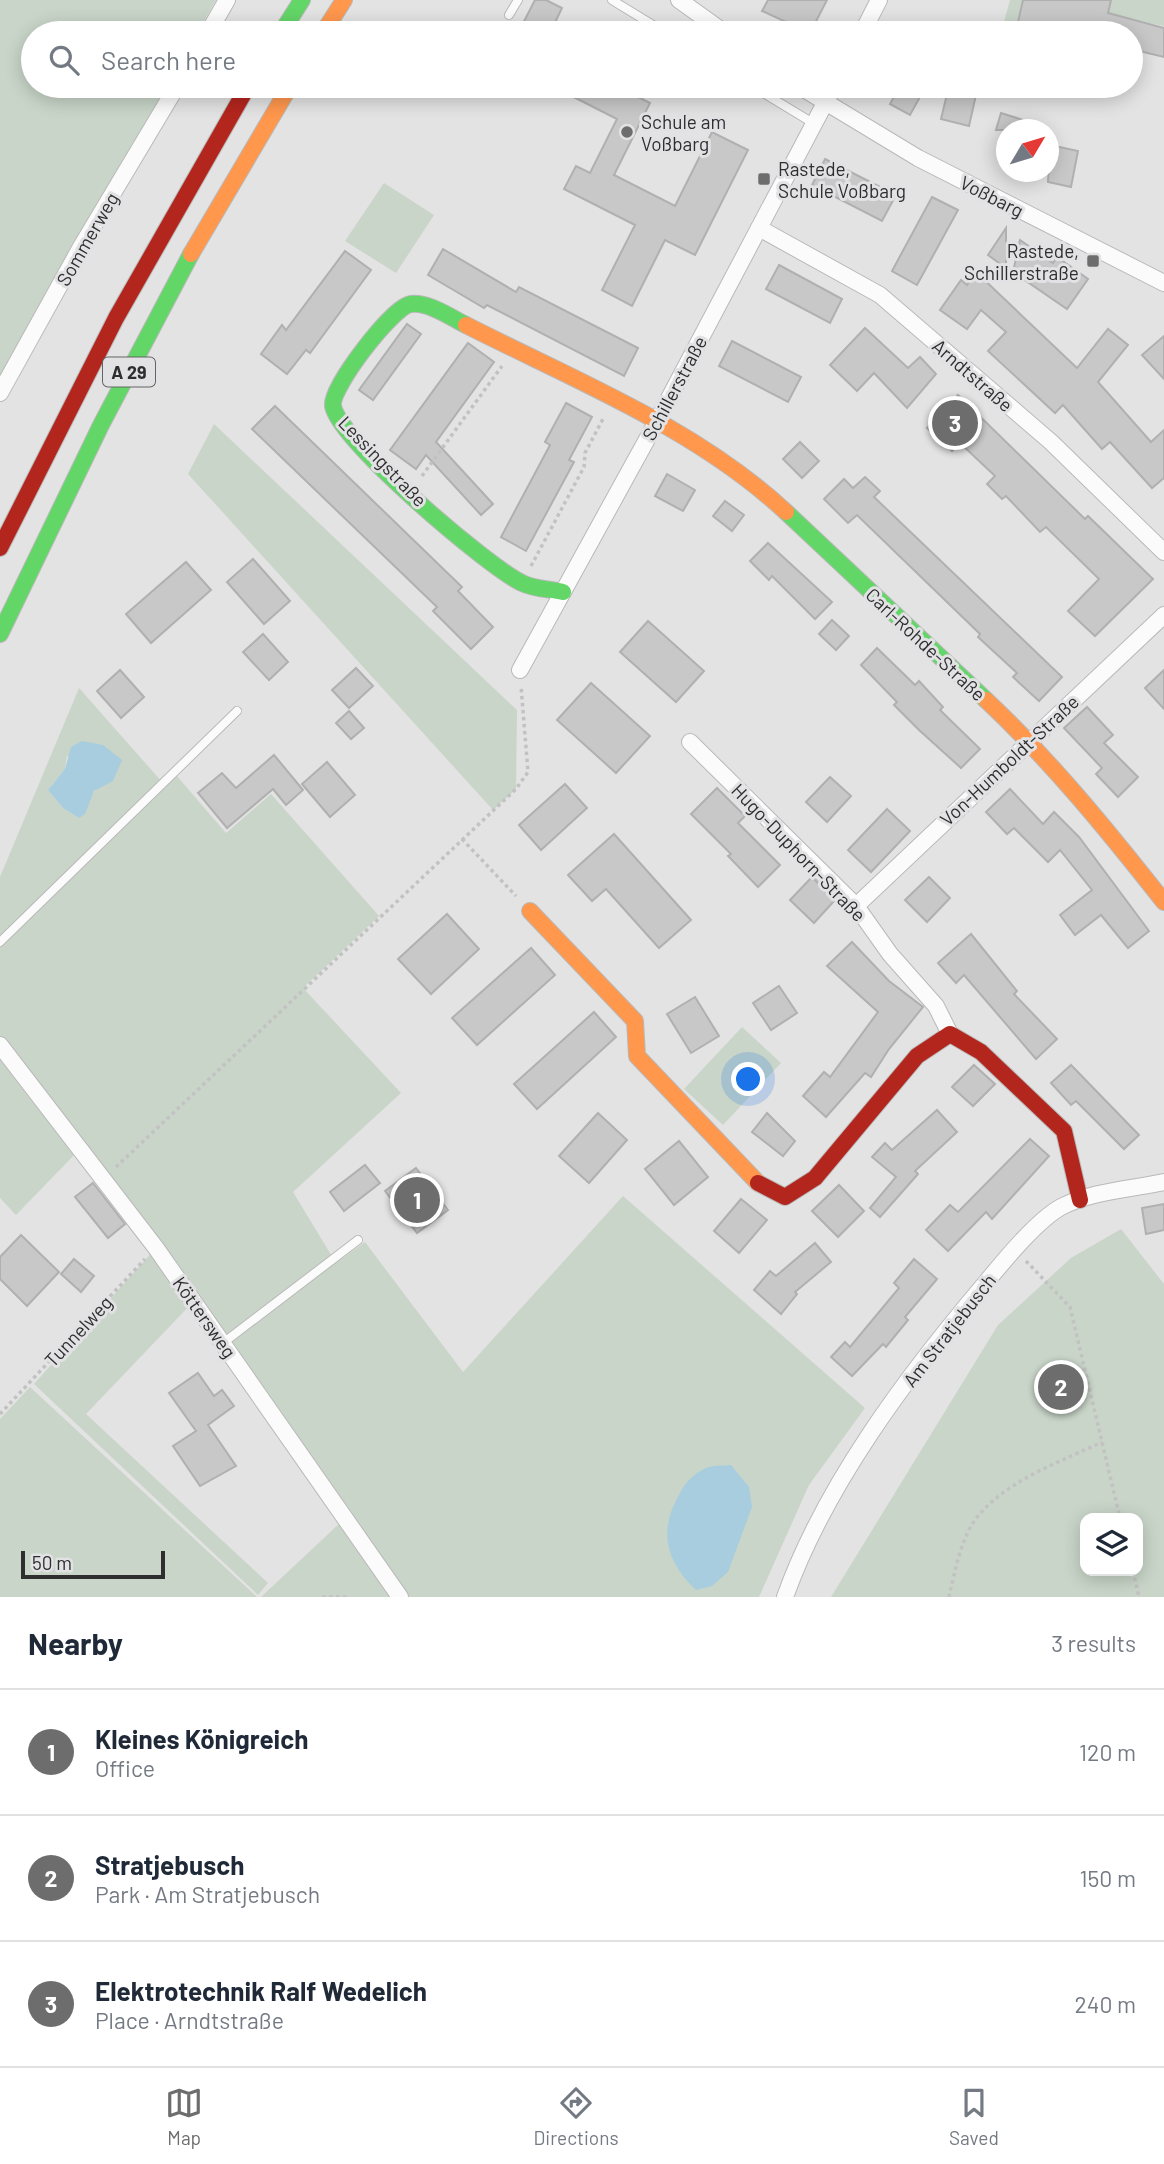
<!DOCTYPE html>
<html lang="en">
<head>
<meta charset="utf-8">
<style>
	:root { --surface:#fff; --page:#f2f2f3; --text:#1f2937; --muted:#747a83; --line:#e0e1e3; --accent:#6d6d6e }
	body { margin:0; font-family:Barlow,sans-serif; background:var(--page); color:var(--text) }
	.controls { position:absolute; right:21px; bottom:21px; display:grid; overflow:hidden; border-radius:14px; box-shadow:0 4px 18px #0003 }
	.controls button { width:63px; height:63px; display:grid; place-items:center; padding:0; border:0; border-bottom:2px solid var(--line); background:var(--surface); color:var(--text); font:35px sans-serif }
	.compass { position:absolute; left:996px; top:119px; width:63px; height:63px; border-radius:50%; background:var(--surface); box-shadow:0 4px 18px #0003; rotate:52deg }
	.scale { position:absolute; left:21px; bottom:18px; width:144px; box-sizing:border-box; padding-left:7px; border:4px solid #2e2e2f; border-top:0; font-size:19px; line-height:24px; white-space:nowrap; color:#2e2e2f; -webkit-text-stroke:5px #e2e2e4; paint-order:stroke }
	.you { position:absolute; left:749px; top:1080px; width:24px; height:24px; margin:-18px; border:5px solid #fff; border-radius:50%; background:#1a73e8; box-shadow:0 0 0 10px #1a73e833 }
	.badge { display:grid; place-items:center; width:46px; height:46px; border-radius:50%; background:var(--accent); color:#fff; font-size:23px; font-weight:700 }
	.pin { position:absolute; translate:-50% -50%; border:4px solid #fff; box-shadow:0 2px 7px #0006 }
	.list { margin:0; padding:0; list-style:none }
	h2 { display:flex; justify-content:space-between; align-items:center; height:91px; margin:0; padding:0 28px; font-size:30px }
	h2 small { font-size:23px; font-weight:400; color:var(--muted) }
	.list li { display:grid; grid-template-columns:46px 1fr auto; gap:21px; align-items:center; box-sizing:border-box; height:126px; padding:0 28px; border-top:2px solid var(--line) }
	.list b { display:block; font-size:26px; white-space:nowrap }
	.list p { margin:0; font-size:23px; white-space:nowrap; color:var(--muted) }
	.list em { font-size:23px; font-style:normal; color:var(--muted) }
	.icon { flex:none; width:38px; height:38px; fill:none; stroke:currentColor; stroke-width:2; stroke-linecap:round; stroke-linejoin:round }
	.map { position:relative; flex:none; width:1164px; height:1597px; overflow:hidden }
	.search { position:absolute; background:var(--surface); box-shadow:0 4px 18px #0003; left:21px; right:21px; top:21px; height:77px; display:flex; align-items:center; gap:18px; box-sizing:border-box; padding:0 24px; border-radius:38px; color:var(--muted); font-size:26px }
	.sheet { height:469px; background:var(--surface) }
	nav { display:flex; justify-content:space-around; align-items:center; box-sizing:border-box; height:98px; border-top:2px solid var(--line); background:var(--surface); font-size:19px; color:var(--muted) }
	nav a { display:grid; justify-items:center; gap:4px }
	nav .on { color:var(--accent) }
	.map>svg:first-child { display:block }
	.green { fill:#c9d5c9; fill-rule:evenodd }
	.water { fill:#a7cdde }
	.building { fill:#c8c8c8; stroke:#b0b0b0; stroke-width:2 }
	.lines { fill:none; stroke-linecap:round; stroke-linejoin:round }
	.lane-casing { stroke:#b9b9b9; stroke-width:10 }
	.street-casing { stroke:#b9b9b9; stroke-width:18 }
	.fast-casing { stroke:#b9b9b9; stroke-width:18 }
	.slow-casing { stroke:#b9b9b9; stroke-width:18 }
	.jam-casing { stroke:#b9b9b9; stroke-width:18 }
	.path { stroke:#c2c2c3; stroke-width:3.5; stroke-dasharray:3.5 3.5; stroke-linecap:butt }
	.lane { stroke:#fbfbfb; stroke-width:8 }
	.street { stroke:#fbfbfb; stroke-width:16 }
	.fast { stroke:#63d668; stroke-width:16 }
	.slow { stroke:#ff974d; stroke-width:16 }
	.jam { stroke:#b3261e; stroke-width:16 }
	.poi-dot { fill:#6d6d6e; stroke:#e2e2e4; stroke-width:2.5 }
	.labels { text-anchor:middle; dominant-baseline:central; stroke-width:6; stroke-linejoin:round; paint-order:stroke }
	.shield { fill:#e2e2e4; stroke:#646465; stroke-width:2 }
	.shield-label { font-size:18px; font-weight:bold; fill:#2e2e2f }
	.poi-label { font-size:19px; fill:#2e2e2f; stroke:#e2e2e4; text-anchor:start }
	.street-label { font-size:19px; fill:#2e2e2f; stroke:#e2e2e4 }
</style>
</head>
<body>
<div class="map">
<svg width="1164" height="1597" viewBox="0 0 1164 1597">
	<rect width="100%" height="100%" fill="#e3e3e3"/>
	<g class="green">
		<polygon points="0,0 216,0 197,33 33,33 33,86 167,86 0,386"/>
		<polygon points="1010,0 1164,0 1164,26 1130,19 1123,33 1052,33 1004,22"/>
		<polygon points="384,183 434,215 396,273 345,241"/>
		<polygon points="214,424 517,710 516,789 493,810 188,474"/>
		<path d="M79 688 163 783 176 775 226 833 271 794 379 916 303 988 401 1093 293 1192 336 1263 365 1242 463 1372 623 1196 865 1408 809 1485 759 1597H408L338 1508 194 1301 86 1414 268 1583 258 1595 34 1384 155 1249 80 1149 16 1215 0 1198V877ZM67 756 116 772C111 785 102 783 94 792 86 799 90 811 79 818L63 808 48 790 65 769Z"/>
		<polygon points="742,1027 781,1063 723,1125 684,1089"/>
		<path d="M1121 1229 1164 1284V1597H831L998 1325 1071 1258ZM1085 1518H1138V1571H1085Z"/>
		<polygon points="30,1387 257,1597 0,1597 0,1419"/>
		<polygon points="340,1523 400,1597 261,1597"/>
	</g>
	<g class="water">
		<polygon points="82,741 103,745 122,760 113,781 94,791 85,814 79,818 63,808 48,790 65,769 71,747"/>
		<path d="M731 1465 749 1487 752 1507 728 1572 712 1586 696 1590C667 1563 658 1532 678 1497 684 1484 694 1472 709 1467 715 1465 724 1466 731 1465Z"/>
	</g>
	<g class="building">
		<polygon points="535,0 546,0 562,8 550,33 518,33"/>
		<polygon points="768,0 827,0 810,33 762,11"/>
		<polygon points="1023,0 1111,0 1108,13 1164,28 1164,57 1131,49 1131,33 1065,33 1018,22"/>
		<polygon points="552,86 616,86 650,103 614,175 675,206 712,132 748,150 695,255 665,240 632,306 602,290 635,225 564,189 576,166 590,173 617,119"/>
		<polygon points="900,86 926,86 910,115 890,104"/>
		<polygon points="949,86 978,86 969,126 941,119"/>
		<polygon points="1001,113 1042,126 1041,130 996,130"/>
		<polygon points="1050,145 1078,151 1071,187 1048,182"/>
		<polygon points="825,159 896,195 882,221 812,185"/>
		<polygon points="932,197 958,210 917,285 892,271"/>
		<polygon points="1006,228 1006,268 988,255"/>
		<polygon points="1020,240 1053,263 1057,257 1088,279 1067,309 1013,272"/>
		<polygon points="443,249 516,292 519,287 638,348 624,376 487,305 484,308 428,275"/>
		<polygon points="345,251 371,270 310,353 306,350 287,374 261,354 282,325 286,330"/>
		<polygon points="779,265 842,299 830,323 766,289"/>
		<polygon points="976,272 1077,368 1108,329 1128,345 1098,382 1151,442 1164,430 1164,478 1152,488 1110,442 1102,449 1063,405 1055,413 988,351 1006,332 981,310 967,329 940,310 961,280 967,285"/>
		<polygon points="407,324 421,334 373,400 359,390"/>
		<polygon points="865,328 908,368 920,357 936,374 907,408 874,373 857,391 830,365"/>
		<polygon points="1164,336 1164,379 1142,355"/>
		<polygon points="732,341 801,377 788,402 719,366"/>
		<polygon points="468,343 494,362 436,442 493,504 481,515 426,455 416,469 390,450"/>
		<polygon points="958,395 1085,519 1088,516 1153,579 1095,636 1068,611 1099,579 1046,527 1040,532 1006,496 1002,499 987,484 995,476 960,443 952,451 927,428"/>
		<polygon points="566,403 592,417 569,460 574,462 526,551 501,537 550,445 545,442"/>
		<polygon points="275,406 462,587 458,591 493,627 471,649 433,611 437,607 252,429"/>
		<polygon points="800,442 819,461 802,478 783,459"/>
		<polygon points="667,474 695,490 683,511 655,496"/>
		<polygon points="865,477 880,491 874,497 1062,677 1039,701 1013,677 1017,673 978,637 980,634 857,515 848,523 824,499 844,479 853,488"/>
		<polygon points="725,501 744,515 732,531 713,516"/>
		<polygon points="768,543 832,602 815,619 772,576 769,580 750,561"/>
		<polygon points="253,559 290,601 264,624 227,582"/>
		<polygon points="186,562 211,590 151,643 126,614"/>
		<polygon points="832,620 849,636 836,650 819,634"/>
		<polygon points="648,621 704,671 676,702 620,652"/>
		<polygon points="263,634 288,662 269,680 243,652"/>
		<polygon points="877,648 915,685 919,681 943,707 940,710 980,749 961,768 919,730 894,705 897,702 861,665"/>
		<polygon points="356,668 373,686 349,708 332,690"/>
		<polygon points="120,670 144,697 121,718 97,691"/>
		<polygon points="1164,670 1164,709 1145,688"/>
		<polygon points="591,683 650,736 616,773 557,720"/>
		<polygon points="1087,707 1113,735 1104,743 1138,777 1118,797 1096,774 1102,768 1064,728"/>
		<polygon points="349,711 364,728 351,739 336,723"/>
		<polygon points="274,755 303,790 286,805 273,789 227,828 198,793 222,773 236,788"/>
		<polygon points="327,762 355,795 330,817 302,784"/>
		<polygon points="830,777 851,796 827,822 806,802"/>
		<polygon points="565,784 587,808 541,850 519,825"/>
		<polygon points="717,788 745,816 738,823 780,865 758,887 728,856 731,854 691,814"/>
		<polygon points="1010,789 1043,824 1054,812 1079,837 1149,931 1128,948 1101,915 1075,935 1060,915 1092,890 1060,850 1048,862 1014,828 1007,834 986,812"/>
		<polygon points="887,809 910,831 871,872 848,850"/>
		<polygon points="614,834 691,920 659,948 606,889 592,901 568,875"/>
		<polygon points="812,877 835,900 814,923 790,900"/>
		<polygon points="929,877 950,898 927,922 905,900"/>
		<polygon points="447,914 479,949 431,994 398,959"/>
		<polygon points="971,934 1017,991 1014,994 1057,1039 1036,1059 964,975 956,983 938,963"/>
		<polygon points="852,942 889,981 923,1007 889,1049 871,1077 865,1073 826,1117 803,1096 824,1072 830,1077 878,1012 827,966"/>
		<polygon points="531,948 555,975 477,1045 452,1018"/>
		<polygon points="779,986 797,1013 771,1030 753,1003"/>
		<polygon points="695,997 719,1036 691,1053 667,1014"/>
		<polygon points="594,1012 616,1037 537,1109 514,1084"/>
		<polygon points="974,1065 995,1084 973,1106 952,1087"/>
		<polygon points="1071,1065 1139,1135 1124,1149 1076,1101 1071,1105 1051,1083"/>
		<polygon points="937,1110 957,1132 915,1171 918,1174 880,1217 870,1208 896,1177 872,1157 885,1143 892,1150"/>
		<polygon points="598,1113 627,1140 589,1183 559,1156"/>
		<polygon points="767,1113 795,1141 783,1156 752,1132"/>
		<polygon points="1030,1139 1049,1156 992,1219 986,1212 948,1251 926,1230 950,1205 958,1212"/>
		<polygon points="679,1141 708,1177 674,1205 645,1169"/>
		<polygon points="365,1165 380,1183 344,1211 330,1192"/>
		<polygon points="416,1168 448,1210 417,1233 385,1191"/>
		<polygon points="93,1183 125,1224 108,1238 75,1197"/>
		<polygon points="839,1185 864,1211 838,1237 812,1211"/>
		<polygon points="741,1199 767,1220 739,1253 714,1231"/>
		<polygon points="1164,1204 1164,1230 1146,1234 1142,1208"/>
		<polygon points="21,1235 59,1272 27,1306 0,1279 0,1257"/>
		<polygon points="815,1243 831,1262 795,1292 797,1294 781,1314 754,1290 770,1271 776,1276"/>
		<polygon points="74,1259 94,1276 81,1292 61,1274"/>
		<polygon points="914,1259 937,1279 905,1317 908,1320 886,1347 883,1344 852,1376 831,1357 845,1342 850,1347 899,1288 894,1283"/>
		<polygon points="198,1373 214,1396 222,1390 234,1406 208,1425 236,1466 200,1486 173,1446 196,1431 169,1393"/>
	</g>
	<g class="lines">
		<defs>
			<g id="lane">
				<polyline points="612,0 666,33"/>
				<polyline points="509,15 518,0"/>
				<polyline points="752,86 813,123"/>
				<polyline points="0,942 237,711"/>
				<polyline points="223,1343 358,1240"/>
			</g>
			<g id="street">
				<polyline points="679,0 725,33"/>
				<polyline points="208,33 227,0"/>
				<polyline points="862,33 879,0"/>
				<polyline points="799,86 918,158 1164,283"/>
				<polyline points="759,228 880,295 1051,442 1164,552"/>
				<polyline points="0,393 82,245 177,86"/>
				<polyline points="520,670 657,421 834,86"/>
				<polyline points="690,742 856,906 890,954 936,1006 950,1034"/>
				<polyline points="856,906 1164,615"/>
				<polyline points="0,1045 156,1248 400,1597"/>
				<path d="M785 1597C825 1485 907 1376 983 1286 1002 1263 1036 1221 1061 1207 1091 1191 1132 1189 1164 1182"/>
			</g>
			<g id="fast">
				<polyline points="281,33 302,0"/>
				<path d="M466 325C450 317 429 302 411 304 393 306 330 388 333 406 339 440 488 567 522 583 534 589 549 589 563 592"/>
				<polyline points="786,512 986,700"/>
				<polyline points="0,634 101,425 191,254"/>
			</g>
			<g id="slow">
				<polyline points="323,33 344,0"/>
				<polyline points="191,254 290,86"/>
				<path d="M466 325C574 380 696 428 786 512"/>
				<path d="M986 700C1052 762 1108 831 1164 902"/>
				<polyline points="530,911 635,1021 637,1056 758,1183"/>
			</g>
			<g id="jam">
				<polyline points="0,548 116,318 248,86"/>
				<polyline points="758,1183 785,1197 815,1178 917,1056 950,1034 981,1052 1064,1131 1080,1200"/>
			</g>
		</defs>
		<use href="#lane" class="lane-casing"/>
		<use href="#street" class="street-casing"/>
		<use href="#fast" class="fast-casing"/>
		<use href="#slow" class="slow-casing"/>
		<use href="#jam" class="jam-casing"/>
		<g class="path">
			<polyline points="422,476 502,366"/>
			<polyline points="531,566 584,467 585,453 604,417"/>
			<polyline points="462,839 516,896"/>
			<polyline points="116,1167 516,789 528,772 521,686"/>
			<polyline points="1026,1261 1070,1307 1120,1518"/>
			<polyline points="0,1414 145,1259"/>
			<polyline points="1133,1571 1139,1597"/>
			<polyline points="322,1597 347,1597"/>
			<path d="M949 1597C955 1571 961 1537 978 1516 1009 1479 1060 1462 1102 1442"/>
		</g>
		<use href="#lane" class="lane"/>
		<use href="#street" class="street"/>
		<use href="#fast" class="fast"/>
		<use href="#slow" class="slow"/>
		<use href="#jam" class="jam"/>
	</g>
	<g class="poi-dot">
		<circle cx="627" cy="132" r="7"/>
		<rect x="757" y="172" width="14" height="14" rx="3.5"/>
		<rect x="1086" y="254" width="14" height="14" rx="3.5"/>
	</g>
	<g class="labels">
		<rect class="shield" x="103" y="357.5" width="52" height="29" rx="5"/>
		<g class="shield-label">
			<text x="129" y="372">A 29</text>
		</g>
		<g class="poi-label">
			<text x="641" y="121">Schule am<tspan x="641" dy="22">Voßbarg</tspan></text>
			<text x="778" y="168">Rastede,<tspan x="778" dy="22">Schule Voßbarg</tspan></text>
			<text x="1079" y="250" text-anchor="end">Rastede,<tspan x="1079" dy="22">Schillerstraße</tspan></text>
		</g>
		<g class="street-label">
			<text transform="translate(992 196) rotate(27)">Voßbarg</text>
			<text transform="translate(87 239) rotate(-60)">Sommerweg</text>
			<text transform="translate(973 375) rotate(41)">Arndtstraße</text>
			<text transform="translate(674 388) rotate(-62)">Schillerstraße</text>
			<text transform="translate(383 461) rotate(46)">Lessingstraße</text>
			<text transform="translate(926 644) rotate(43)">Carl-Rohde-Straße</text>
			<text transform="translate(1009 760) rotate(-43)">Von-Humboldt-Straße</text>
			<text transform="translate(799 852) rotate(46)">Hugo-Duphorn-Straße</text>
			<text transform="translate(205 1317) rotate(55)">Köttersweg</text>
			<text transform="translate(949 1330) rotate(-52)">Am Stratjebusch</text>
			<text transform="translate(78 1331) rotate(-47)">Tunnelweg</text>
		</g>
	</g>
</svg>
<div class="controls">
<button><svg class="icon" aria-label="layers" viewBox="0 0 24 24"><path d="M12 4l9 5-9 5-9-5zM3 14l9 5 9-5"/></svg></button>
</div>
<svg class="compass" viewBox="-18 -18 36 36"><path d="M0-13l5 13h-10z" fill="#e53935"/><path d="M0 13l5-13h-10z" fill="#747a83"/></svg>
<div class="scale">50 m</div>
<div class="you"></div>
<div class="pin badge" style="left:417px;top:1200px">1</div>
<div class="pin badge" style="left:1061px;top:1387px">2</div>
<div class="pin badge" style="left:955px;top:423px">3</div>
<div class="search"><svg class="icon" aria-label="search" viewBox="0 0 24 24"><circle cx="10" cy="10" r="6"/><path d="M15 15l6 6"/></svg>Search here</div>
</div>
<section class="sheet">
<h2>Nearby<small>3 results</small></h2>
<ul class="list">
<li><span class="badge">1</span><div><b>Kleines Königreich</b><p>Office</p></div><em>120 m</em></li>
<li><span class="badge">2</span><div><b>Stratjebusch</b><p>Park · Am Stratjebusch</p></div><em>150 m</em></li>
<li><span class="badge">3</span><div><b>Elektrotechnik Ralf Wedelich</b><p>Place · Arndtstraße</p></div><em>240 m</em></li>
</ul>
</section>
<nav>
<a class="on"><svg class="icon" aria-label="map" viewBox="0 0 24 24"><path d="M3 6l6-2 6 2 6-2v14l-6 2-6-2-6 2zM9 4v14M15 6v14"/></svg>Map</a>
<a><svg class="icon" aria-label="directions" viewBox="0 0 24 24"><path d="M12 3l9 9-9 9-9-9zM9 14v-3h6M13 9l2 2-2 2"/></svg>Directions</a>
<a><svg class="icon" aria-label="saved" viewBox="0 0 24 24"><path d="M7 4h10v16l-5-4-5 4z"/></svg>Saved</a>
</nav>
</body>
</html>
